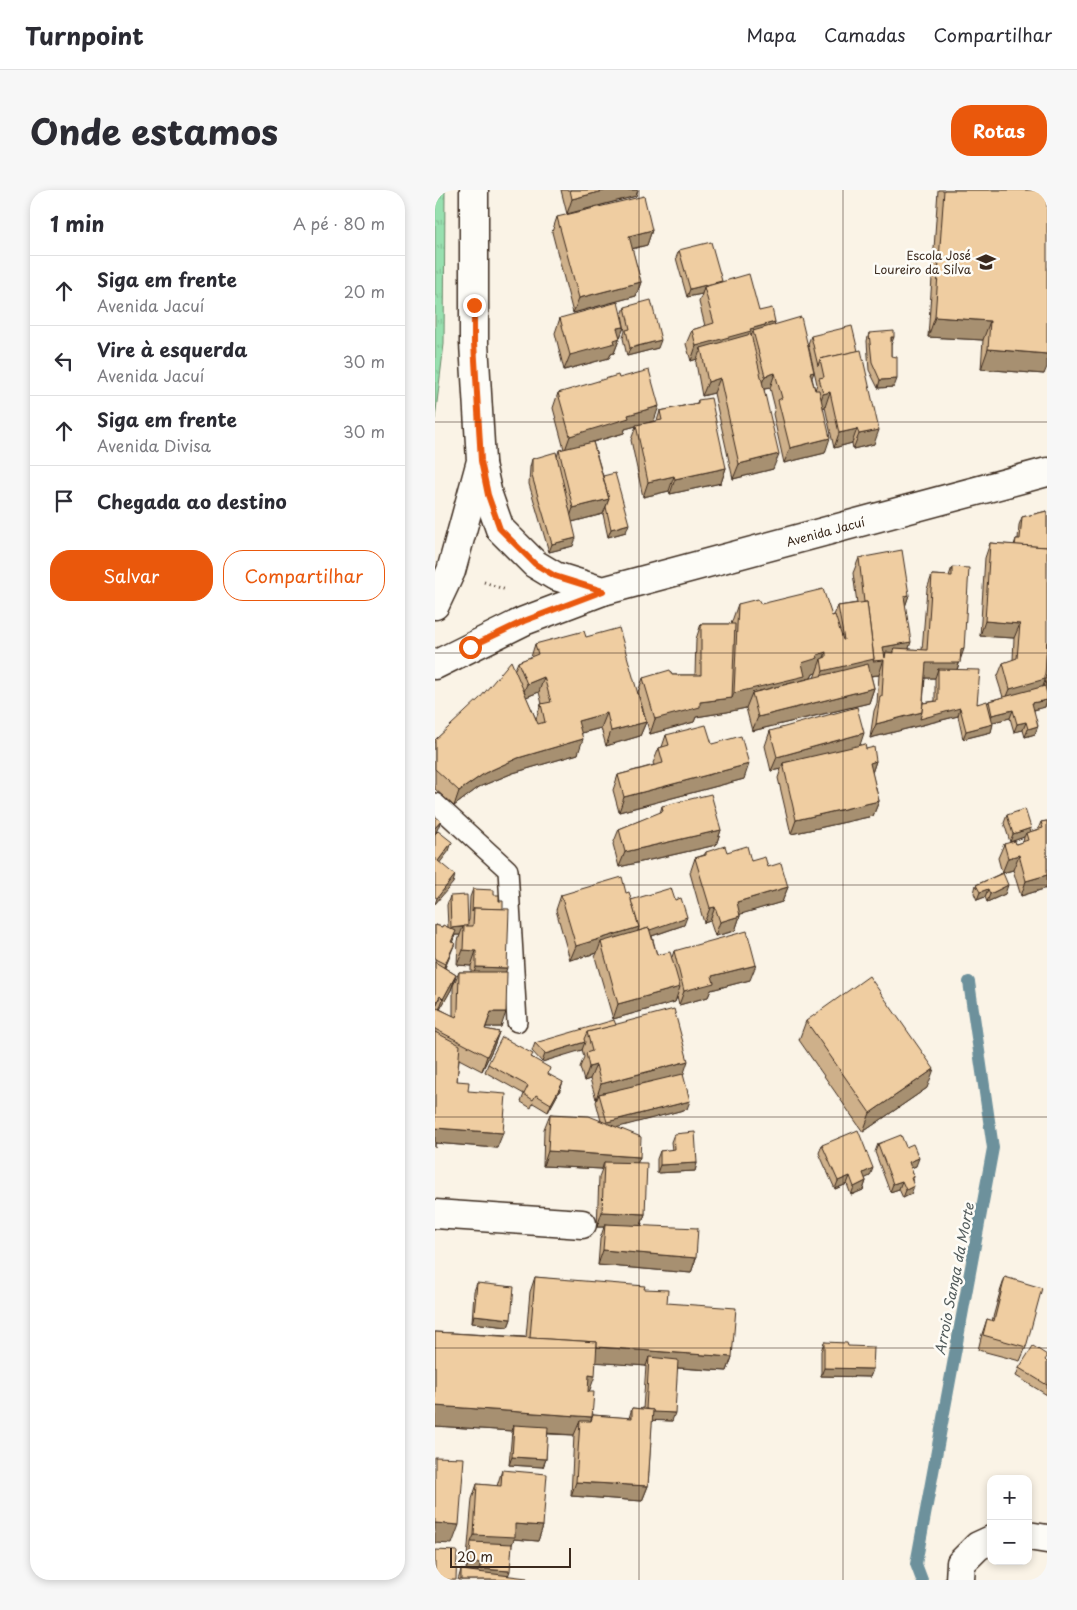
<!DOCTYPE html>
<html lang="pt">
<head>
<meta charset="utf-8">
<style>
	:root { --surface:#fff; --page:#f7f7f7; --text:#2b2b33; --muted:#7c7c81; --line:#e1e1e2; --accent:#ea580c }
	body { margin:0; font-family:"Playpen Sans",sans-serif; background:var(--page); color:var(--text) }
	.controls { position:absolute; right:15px; bottom:15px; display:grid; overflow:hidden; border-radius:10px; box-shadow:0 2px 8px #0003 }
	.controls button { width:45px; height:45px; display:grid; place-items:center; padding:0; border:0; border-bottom:1px solid var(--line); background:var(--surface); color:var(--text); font:25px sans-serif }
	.scale { position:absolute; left:15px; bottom:12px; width:121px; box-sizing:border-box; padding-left:5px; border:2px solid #3b2a1e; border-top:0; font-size:14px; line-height:18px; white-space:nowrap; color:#3b2a1e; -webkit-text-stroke:4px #fdfcf7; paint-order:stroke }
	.stop { position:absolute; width:15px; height:15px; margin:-11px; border:4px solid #ea580c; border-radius:50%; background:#fff }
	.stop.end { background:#ea580c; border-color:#fff; box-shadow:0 1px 5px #0008 }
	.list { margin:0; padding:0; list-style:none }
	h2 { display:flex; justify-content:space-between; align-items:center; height:65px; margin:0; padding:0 20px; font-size:21px }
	h2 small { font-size:16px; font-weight:400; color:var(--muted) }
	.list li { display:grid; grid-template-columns:32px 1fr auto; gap:15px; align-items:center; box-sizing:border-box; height:70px; padding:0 20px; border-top:1px solid var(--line) }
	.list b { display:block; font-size:19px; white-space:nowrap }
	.list p { margin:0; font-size:16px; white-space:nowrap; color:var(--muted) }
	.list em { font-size:16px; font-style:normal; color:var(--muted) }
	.actions { display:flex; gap:10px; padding:15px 20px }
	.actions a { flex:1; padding:11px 0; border:1px solid var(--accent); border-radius:20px; text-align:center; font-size:18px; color:var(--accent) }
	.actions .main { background:var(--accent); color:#fff }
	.icon { flex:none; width:28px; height:28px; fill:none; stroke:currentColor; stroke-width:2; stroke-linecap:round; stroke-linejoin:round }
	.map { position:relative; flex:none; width:612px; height:1390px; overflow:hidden; border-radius:20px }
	header { display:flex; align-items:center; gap:30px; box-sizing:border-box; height:70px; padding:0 25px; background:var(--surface); border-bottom:1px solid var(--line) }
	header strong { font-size:24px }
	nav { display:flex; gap:28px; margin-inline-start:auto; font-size:18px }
	.intro { display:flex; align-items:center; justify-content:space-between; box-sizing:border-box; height:120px; padding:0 30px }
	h1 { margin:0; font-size:35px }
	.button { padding:12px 22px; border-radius:20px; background:var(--accent); color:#fff; font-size:18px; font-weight:700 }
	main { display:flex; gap:30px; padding:0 30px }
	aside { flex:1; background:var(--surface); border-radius:20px; box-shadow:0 2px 8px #0003 }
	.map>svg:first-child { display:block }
	.grass { fill:url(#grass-tufts); stroke:#698566 }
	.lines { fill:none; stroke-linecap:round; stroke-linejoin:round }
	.stream { stroke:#6d919c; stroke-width:12 }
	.lane-casing { stroke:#3b2a1e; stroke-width:22 }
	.street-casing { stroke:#3b2a1e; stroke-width:31 }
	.secondary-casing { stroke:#3b2a1e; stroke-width:31 }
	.path { stroke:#3b2a1e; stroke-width:3; stroke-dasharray:1 4; stroke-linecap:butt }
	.lane { stroke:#fdfcf7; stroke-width:19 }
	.street { stroke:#fdfcf7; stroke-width:28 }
	.secondary { stroke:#fdfcf7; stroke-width:28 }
	.wall { fill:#ceb08a; stroke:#3b2a1e; fill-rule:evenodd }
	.shaded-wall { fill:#a79071; stroke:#3b2a1e }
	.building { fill:#efcda1; stroke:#3b2a1e }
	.route { stroke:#ea580c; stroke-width:6 }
	.grid { fill:none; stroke:#3b2a1e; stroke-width:1; stroke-opacity:0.55 }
	.labels { text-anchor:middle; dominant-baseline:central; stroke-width:5; stroke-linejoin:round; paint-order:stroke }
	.poi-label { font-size:12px; fill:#3b2a1e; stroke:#fdfcf7; text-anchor:end }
	.street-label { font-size:12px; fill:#3b2a1e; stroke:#fdfcf7 }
	.water-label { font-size:14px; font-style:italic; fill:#545d5d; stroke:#fdfcf7 }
</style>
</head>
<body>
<header>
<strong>Turnpoint</strong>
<nav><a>Mapa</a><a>Camadas</a><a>Compartilhar</a></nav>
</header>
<div class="intro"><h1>Onde estamos</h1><a class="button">Rotas</a></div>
<main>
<aside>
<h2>1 min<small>A pé · 80 m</small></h2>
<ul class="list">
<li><svg class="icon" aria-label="ahead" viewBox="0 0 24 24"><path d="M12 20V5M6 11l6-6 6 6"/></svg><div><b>Siga em frente</b><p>Avenida Jacuí</p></div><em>20 m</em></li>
<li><svg class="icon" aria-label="left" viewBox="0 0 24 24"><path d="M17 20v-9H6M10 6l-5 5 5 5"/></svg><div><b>Vire à esquerda</b><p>Avenida Jacuí</p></div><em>30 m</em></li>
<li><svg class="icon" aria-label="ahead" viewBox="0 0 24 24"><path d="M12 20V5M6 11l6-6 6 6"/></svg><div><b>Siga em frente</b><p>Avenida Divisa</p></div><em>30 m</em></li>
<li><svg class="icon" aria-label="arrive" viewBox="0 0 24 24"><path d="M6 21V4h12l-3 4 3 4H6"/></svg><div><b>Chegada ao destino</b></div></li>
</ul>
<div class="actions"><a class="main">Salvar</a><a>Compartilhar</a></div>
</aside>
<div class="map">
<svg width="612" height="1390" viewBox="0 0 612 1390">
	<defs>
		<pattern id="grass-tufts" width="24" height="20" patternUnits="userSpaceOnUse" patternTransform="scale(1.25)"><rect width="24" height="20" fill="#97e0af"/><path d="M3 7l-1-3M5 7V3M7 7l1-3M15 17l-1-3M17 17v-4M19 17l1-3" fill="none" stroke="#83c096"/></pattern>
	</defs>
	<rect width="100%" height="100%" fill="#faf3e6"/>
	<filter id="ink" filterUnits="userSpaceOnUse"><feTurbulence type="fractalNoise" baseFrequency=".02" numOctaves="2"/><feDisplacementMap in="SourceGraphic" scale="10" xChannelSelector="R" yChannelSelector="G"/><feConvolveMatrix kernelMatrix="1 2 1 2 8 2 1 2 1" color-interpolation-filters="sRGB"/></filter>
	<g filter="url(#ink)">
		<polygon class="grass" points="0,0 10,0 9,154 0,229"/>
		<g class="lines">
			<polyline class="stream" points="487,1390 481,1374 558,958 534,792"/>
			<defs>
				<polyline id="lane" points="0,613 73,680 82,832"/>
				<g id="street">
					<polyline points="0,1024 147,1034"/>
					<polyline points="593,1346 612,1349"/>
					<polyline points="525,1390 526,1373 543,1356 556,1350"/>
				</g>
				<g id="secondary">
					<polyline points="46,274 53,305 65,339 100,374 120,386 168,401"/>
					<polyline points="0,415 16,381 46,271 39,153 39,0"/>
					<path id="s1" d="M0 475 89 431 168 401 612 282"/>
				</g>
			</defs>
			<use href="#lane" class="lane-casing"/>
			<use href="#street" class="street-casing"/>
			<use href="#secondary" class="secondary-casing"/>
			<polyline class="path" points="49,392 71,400"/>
			<use href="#lane" class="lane"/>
			<use href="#street" class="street"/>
			<use href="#secondary" class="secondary"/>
		</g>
		<g class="wall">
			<polygon points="126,0 203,0 201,6 132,24"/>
			<polygon points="503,0 612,0 609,184 546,179 548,150 493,147"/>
			<polygon points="122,27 217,40 212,55 197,59 206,92 201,106 138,123 117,42"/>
			<polygon points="244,60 324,121 340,132 339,135 377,188 380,200 382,194 373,154 376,146 439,254 418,259 417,253 399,258 390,217 388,217 390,263 349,273 338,224 340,218 335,198 329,199 338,279 298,289 279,203 267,206 261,173 262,169 256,171 251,154 257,140 270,136 264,112 267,104 252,107 241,68"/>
			<polygon points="190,117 223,158 192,166 188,148 190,141 187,125"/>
			<polygon points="125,128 189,137 179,163 176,164 174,168 129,180 120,143"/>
			<polygon points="434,143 456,155 456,166 459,197 443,198 434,180 432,151"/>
			<polygon points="184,188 219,231 211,233 222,231 225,221 262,213 263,210 291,278 286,293 235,304 234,301 208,307 196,250 201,236 190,239 189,243 158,252 168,286 191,342 173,347 168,324 137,332 138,356 114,362 94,294 95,277 97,269 122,267 124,260 129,259 118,218 123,203"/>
			<path d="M612 321 611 503 612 512 610 517 599 520 600 544 590 547 588 540 579 542 575 528 558 532 556 542 528 549 523 526 435 548 439 521 442 513 444 485 436 486 439 498 434 513 317 541 311 518 292 522 261 527 259 532 215 544 203 502 208 488 237 485H260L261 449 266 434H296L303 414H326L397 426 399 425 403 416 422 413 418 383 424 368 474 405 470 416 474 459 487 460 492 399 497 385 514 386 517 377 525 471 522 480 542 514 553 513 554 511 568 507 562 488 568 473 578 470 579 448 545 446 550 368 555 353 579 355 581 349H583L584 335 587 327ZM381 483 379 488 369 490 376 488 378 484ZM490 488H500V511L488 513Z"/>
			<path d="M151 447 211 532 205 546 171 556 166 538 147 543 143 564 78 583 44 597 19 616 0 599V550L80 479 83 472 96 467 100 454ZM104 502 107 514H106L101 529 91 507Z"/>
			<polygon points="335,541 425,556 431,559 441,571 437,583 444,611 438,626 356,644 343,588 346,579 336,581 330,556"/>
			<polygon points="231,545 277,554 309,589 184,622 178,600 183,585 219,575 218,573 224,558 227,557"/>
			<polygon points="227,616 286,640 281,655 184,677 178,654 184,639 225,623"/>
			<polygon points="572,625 596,638 595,642 603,639 606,632 612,631 612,698 586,706 578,680 568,683 570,704 552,712 550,707 542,710 539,703 541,695 567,683 563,668 569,654 581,654 588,652 589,647 575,652 569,633"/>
			<polygon points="271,662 292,662 333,677 353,697 347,712 305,724 305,726 300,741 280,746 275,731 269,733 255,683 260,668 269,665"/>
			<path d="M38 699 59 705 68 719 70 782 66 837H51L50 839 64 842 59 856 47 881 24 869 22 891 33 901 62 958 0 953V958V735L7 737H13L12 715 15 706 33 732 34 730 35 707ZM20 745H25L23 751 22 775 36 776V782H24L18 796V826L5 819 16 800 21 785 10 778 14 768 17 752Z"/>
			<polygon points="191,703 196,710 240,710 249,735 217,746 222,765 237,767 239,761 315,790 276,800 273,807 244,815 242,807 240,812 178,829 160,767 162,763 135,770 121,720 126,705"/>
			<polygon points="371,831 492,898 428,942 364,850"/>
			<polygon points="181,835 248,885 252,919 182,937 205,967 202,973 210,1024 206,1036 261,1068 256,1083 163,1075 165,1049 169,1037 162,1037 164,987 167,979 108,976 109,939 115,924 166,931 161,912 162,909 161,909 155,889 149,891 145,877 149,867 147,859 107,872 97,861 100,853"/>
			<polygon points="97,867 113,884 125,900 113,922 98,913 96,918 86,912 89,904 50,882 53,874"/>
			<polygon points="239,944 262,973 260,981 222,983 222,969 225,961 237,960 236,952"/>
			<polygon points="443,954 471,957 481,976 476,978 479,987 477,991 476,1004 468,1008 464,999 455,1002 440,962"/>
			<polygon points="387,955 435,986 430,988 431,991 428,1000 416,1005 412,994 400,999 384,963"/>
			<path d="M100 1087 209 1099 232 1113 297 1167 292 1181 242 1178 237 1231 217 1230 213 1296 207 1311 136 1306 139 1245 112 1244 111 1269 108 1277 74 1275 77 1241 0 1236V1142L91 1147 95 1102ZM161 1172 211 1176 208 1219 197 1218 194 1228 158 1225 154 1202Z"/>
			<polygon points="570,1087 591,1157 585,1171 543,1160 547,1144 552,1129 557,1131 565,1102"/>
			<polygon points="42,1093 76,1129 73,1137 37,1133 39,1101"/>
			<polygon points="389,1152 413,1156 438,1179 435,1187 386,1186 386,1161"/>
			<polygon points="611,1171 612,1172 612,1205 581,1186 584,1178"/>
			<polygon points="67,1280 108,1336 103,1351 79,1349 77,1354 73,1386 92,1390 23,1390 26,1380 43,1382 43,1381 31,1380 37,1309 42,1294 62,1296"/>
		</g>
		<g class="shaded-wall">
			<polygon points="172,0 203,0 201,6 132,24 137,9"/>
			<polygon points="217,40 212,55 188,61 194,46"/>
			<polygon points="287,91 284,99 269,97 267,104 252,107 255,99"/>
			<polygon points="206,92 201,106 138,123 144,108"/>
			<polygon points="500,127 555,131 548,150 493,147"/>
			<polygon points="340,132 335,147 318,141 314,152 266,158 262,169 256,171 261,156 315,139"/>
			<polygon points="189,137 179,163 176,164 174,168 129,180 135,165 182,138"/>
			<polygon points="456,147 459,147 456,155"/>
			<polygon points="226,150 223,158 192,166 195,158"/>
			<polygon points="553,159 612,164 612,177 609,184 546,179"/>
			<polygon points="379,182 374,196 375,183"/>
			<polygon points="340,183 335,198 324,200 330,186"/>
			<polygon points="285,188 279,203 267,206 273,192"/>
			<polygon points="462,189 459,197 443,198 445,190"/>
			<polygon points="395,202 390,217 383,219 388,204"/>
			<polygon points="224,216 219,231 190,239 189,243 130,260 135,246 193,225"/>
			<polygon points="422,239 417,253 399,258 404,243"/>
			<polygon points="444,240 439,254 418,259 424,244"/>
			<polygon points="395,248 390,263 349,273 355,258"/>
			<polygon points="344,264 338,279 298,289 304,274"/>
			<polygon points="291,278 286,293 235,304 240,289"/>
			<polygon points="239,286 234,301 208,307 213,292"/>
			<polygon points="174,309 168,324 133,333 138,318"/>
			<polygon points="194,334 191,342 173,347 176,339"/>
			<polygon points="141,348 138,356 114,362 117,354"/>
			<polygon points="474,405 469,420 469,406"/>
			<polygon points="550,431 585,434 579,448 545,446"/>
			<polygon points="476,452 471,467 459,463 459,458 455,469 451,462 444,485 433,486 381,500 388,481 448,457"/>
			<polygon points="526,459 529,459 519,488 503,479 500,488 486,488 491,473"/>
			<polygon points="391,462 387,473 386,469 381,483 378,484 376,488 317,503 311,518 292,522 261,527 259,532 215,544 220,529 265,512 297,508 299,503 367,473 382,465"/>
			<polygon points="609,486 612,486 612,495 610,491 605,504 569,514 575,499"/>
			<polygon points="109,487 104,502 86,509 92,494"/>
			<polygon points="439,498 434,513 317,541 323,527"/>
			<polygon points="612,510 610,517 594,521 597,513"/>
			<polygon points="525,518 523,526 435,548 441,534 487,522"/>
			<polygon points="578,520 575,528 554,533 557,525"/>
			<polygon points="172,523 166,538 138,545 143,531"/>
			<polygon points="211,532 205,546 171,556 176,541"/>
			<polygon points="591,532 588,540 579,542 582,534"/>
			<polygon points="558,534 556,542 528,549 531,541"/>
			<polygon points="603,536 600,544 590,547 593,539"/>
			<polygon points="429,543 424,558 348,573 346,579 336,581 342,567"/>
			<polygon points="148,549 143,564 78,583 44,597 19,616 24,601 50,583 83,568"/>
			<polygon points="441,571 436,586 435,573"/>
			<polygon points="314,574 309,589 184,622 189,607"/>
			<polygon points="444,611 438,626 356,644 361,630"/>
			<polygon points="6,631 0,645 0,646 0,638"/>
			<polygon points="596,638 593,646 591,643 589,647 575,652 578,644"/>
			<polygon points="286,640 281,655 184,677 190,662"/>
			<polygon points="17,652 14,661 0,679 3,671"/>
			<polygon points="584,665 578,680 567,683 573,668"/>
			<polygon points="20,685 18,693 0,714 2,708"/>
			<polygon points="612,685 612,698 586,706 591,691"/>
			<polygon points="573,695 570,704 552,712 555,704"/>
			<polygon points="353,697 347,712 296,727 302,712"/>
			<polygon points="553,699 550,707 542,710 545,702"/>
			<polygon points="280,717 275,731 269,733 275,718"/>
			<polygon points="305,726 300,741 280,746 285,732"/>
			<polygon points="252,727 249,735 199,752 166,752 162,763 135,770 141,756 204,737"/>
			<polygon points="28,737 25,745 20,745 16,756 13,746 16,738"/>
			<polygon points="20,753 14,768 4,789 10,774"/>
			<polygon points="28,760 41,761 36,776 22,775"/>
			<polygon points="321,775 315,790 276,800 273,807 244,815 249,801 277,786"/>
			<polygon points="41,777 72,778 67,793 36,792"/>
			<polygon points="21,785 16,800 3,823 8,809"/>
			<polygon points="245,797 240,812 178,829 183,814"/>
			<polygon points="5,806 0,820 0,815"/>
			<polygon points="56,822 71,822 66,837 51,837"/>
			<polygon points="64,842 59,856 47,881 52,866"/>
			<polygon points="150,852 147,860 107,872 110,864"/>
			<polygon points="253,871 248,886 164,904 162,909 161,909 166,894"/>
			<polygon points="161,875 155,889 149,891 154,877"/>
			<polygon points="499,879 492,898 428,942 435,923"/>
			<polygon points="128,892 125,900 113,922 116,914"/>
			<polygon points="255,911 252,919 169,941 172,932"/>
			<polygon points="0,938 68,943 62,958 0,953"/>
			<polygon points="113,961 205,967 199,981 169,972 167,979 108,976"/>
			<polygon points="484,968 481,976 471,980 474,972"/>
			<polygon points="262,973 260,981 222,983 225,975"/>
			<polygon points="438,978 435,986 425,991 428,983"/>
			<polygon points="415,986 412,994 400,999 403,991"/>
			<polygon points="431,991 428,1000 416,1005 419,997"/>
			<polygon points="467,991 464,999 455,1002 458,994"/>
			<polygon points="479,996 476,1004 468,1008 471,1000"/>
			<polygon points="167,1022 210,1024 205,1038 170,1034 169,1037 162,1037"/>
			<polygon points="168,1060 261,1068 256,1083 163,1075"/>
			<polygon points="39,1125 76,1129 73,1137 37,1133"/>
			<polygon points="95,1152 297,1167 292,1181 214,1176 214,1167 211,1176 89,1167"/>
			<polygon points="389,1178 438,1179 435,1187 386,1186"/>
			<polygon points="154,1185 160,1186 153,1205 147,1205"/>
			<polygon points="0,1216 157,1227 150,1246 145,1231 139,1245 79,1241 79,1235 77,1241 0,1236"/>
			<polygon points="211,1221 240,1223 237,1231 208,1230"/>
			<polygon points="77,1267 111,1269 108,1277 74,1275"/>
			<polygon points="141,1292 213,1296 207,1311 136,1306"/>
			<polygon points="0,1333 24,1335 17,1354 0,1353"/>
			<polygon points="80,1334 108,1336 103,1351 79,1349 74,1362 36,1352 39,1345"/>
			<polygon points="34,1372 46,1373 43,1381 31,1380"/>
			<polygon points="46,1379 75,1381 72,1389 43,1387"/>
		</g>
		<g class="building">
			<polygon points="135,0 172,0 137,9"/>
			<polygon points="509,0 612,0 612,164 553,159 555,131 500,127"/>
			<polygon points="209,6 217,40 194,46 206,92 144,108 122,27"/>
			<polygon points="276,52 287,91 255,99 244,60"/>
			<polygon points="314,84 324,121 337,118 340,132 315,139 316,141 261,156 257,140 279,133 269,97"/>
			<polygon points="216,110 226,150 195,158 191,140 195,139 190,117"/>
			<polygon points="183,112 189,137 182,138 185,148 179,150 180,153 135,165 125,128"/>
			<polygon points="366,127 379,182 375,183 380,200 384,200 395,248 355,258 343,210 347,208 340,183 330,186 318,141"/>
			<polygon points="417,136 423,161 385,169 383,176 376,146"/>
			<polygon points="459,141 459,147 456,147 456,166 462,167 462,189 445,190 437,172 434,143"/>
			<polygon points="316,144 344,264 304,274 285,188 273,192 266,158"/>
			<polygon points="426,160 444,240 424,244 422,239 404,243 395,202 388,204 384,188 389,187 385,169"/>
			<polygon points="214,180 224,216 193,225 194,228 135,246 123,203 183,185 184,188"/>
			<polygon points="276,208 291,278 240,289 239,286 213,292 201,235 227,230 225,221 263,213 263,210"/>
			<polygon points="158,252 174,309 138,318 124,260"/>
			<polygon points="121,262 141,348 117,354 97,286 97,269"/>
			<polygon points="180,283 194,334 176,339 171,317 174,309 168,286"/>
			<polygon points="612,321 612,357 580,355 581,349 585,349 587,327"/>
			<polygon points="555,353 612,357 612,452 610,489 575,499 568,473 582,468 585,434 550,431"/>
			<polygon points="467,360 474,405 469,406 476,452 448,457 450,468 451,462 459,463 459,458 492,460 497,385 517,386 517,377 534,378 529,459 526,459 525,473 491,473 487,522 441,534 445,506 447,506 449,470 438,471 439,469 432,412 429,412 424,368"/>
			<polygon points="388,399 397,426 400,425 408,450 409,450 403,416 432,412 439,469 388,481 386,469 391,467 391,462 382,465 383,468 367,473 370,486 299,503 303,414 323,409 326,414"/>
			<polygon points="266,434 300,434 297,508 265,512 265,517 220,529 208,488 235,480 237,485 266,485"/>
			<polygon points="184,438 211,532 176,541 172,523 143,531 148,549 83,568 50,583 24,601 0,579 0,550 45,508 76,471 103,534 110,532 106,514 116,512 109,487 92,494 83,472 103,464 100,454 149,441 151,447"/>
			<polygon points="612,452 612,486 610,486"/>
			<polygon points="433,474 439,498 323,527 317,503"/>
			<polygon points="503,479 545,480 542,514 552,511 558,534 531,541 525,518 485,529 487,522 488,513 503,511"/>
			<polygon points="612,488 612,495 611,496 610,491 610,489"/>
			<polygon points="610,496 612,505 612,510 597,513 603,536 593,539 591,532 582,534 578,520 557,525 554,511"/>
			<polygon points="422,517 429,543 342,567 335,541"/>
			<polygon points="271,535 277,554 306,546 314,574 189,607 183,585 228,573 224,558 234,555 231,545"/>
			<polygon points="430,554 431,559 439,557 441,571 435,573 444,611 361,630 348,573"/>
			<polygon points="276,604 286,640 190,662 184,639 228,621 227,616"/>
			<polygon points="590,619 596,638 578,644 572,625"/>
			<polygon points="0,626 6,631 0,638"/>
			<polygon points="612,631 612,685 591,691 584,665 573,668 569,654 580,651 581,654 593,650 591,643 608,638 606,632"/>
			<polygon points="3,641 17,652 3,671 20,685 2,708 0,707 0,644"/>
			<polygon points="290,656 292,662 312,656 316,671 330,667 333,677 346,673 353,697 302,712 305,726 285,732 280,717 275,718 260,668 271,665 271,662"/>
			<polygon points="568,683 573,695 555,704 553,699 545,702 541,695"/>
			<polygon points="187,687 191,703 194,702 204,737 141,756 126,705"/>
			<polygon points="236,698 240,710 246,708 252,727 215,740 214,738 203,741 204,737 196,710"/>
			<polygon points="38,699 59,700 59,705 64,705 64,711 68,711 68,719 39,718 37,722"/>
			<polygon points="32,705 33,736 16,738 15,706"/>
			<polygon points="39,718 74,719 72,778 41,777 41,761 28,760 29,736 38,736"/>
			<polygon points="0,735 7,737 8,735 21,741 16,752 20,753 10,774 0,769"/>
			<polygon points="214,738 222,765 235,762 245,797 183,814 166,752"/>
			<polygon points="312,741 321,775 277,786 279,793 249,801 239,761"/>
			<polygon points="0,772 21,785 8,809 5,806 0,815"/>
			<polygon points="24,782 72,782 71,822 56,822 50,839 64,842 52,866 0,839 0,822 2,818 21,827 23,821"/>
			<polygon points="434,786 499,879 435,923 371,831"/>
			<polygon points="239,819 253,871 166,894 161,875 154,877 151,863 157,861 152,842"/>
			<polygon points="179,830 181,835 152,842 149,849 150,852 110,864 100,853"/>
			<polygon points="0,842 25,855 22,891 34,892 33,901 71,904 68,943 0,938"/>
			<polygon points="67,847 98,864 96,867 115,878 113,884 128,892 116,914 101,905 98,910 89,904 93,896 53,874"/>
			<polygon points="248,884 255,911 172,932 164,904"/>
			<polygon points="115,924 154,926 206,947 205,967 113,961"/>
			<polygon points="423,940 438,978 428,983 431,991 419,997 415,986 403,991 387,955"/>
			<polygon points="260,942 262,973 225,975 225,961 240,959 239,944"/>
			<polygon points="466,945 471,957 478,954 484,968 474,972 479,987 476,988 479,996 471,1000 467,991 458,994 443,954"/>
			<polygon points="169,972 212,973 210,1024 167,1022"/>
			<polygon points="170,1034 263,1038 261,1068 168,1060"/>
			<polygon points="100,1087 210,1096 209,1099 233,1100 232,1113 301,1118 297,1167 162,1157 162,1152 95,1148"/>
			<polygon points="570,1087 607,1098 591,1157 548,1145 552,1129 559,1131"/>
			<polygon points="42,1093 79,1097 76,1129 39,1125"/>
			<polygon points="0,1142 162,1152 160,1186 154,1185 153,1202 159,1202 157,1227 0,1216"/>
			<polygon points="389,1152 412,1153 413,1156 439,1157 438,1179 389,1178"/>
			<polygon points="598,1156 612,1165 612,1167 610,1170 612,1172 612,1195 584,1178"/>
			<polygon points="214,1167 243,1170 240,1223 218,1222 218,1220 211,1219"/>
			<polygon points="197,1218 218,1220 213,1296 141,1292 145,1231 156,1231 158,1225 197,1228"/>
			<polygon points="79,1235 113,1237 111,1269 77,1267"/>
			<polygon points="0,1267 29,1268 24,1335 0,1333"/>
			<polygon points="67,1280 112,1284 108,1336 80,1334 80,1347 39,1345 42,1294 66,1296"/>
			<polygon points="36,1352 77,1354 75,1381 46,1379 46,1373 34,1372"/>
			<polygon points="0,1360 22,1361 21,1390 0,1390"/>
			<polygon points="26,1380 92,1388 92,1390 26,1390"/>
		</g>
	</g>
	<g class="lines" filter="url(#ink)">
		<polyline class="route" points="35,457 89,431 168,401 120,386 100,374 65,339 53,305 46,271 39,153 39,115"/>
	</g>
	<path class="grid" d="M204 0V1390M408 0V1390M0 232H612M0 463H612M0 695H612M0 927H612M0 1158H612"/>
	<defs>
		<symbol id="school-bare" viewBox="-9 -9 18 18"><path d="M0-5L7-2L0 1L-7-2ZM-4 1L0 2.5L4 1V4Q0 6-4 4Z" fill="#3b2a1e" stroke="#fdfcf7" stroke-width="2.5" paint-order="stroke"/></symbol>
	</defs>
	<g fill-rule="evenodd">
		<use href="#school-bare" x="537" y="58" width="28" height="28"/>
	</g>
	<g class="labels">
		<g class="poi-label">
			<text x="536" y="65">Escola José<tspan x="536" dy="14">Loureiro da Silva</tspan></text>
		</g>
		<g class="street-label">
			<text stroke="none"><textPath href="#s1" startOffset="414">Avenida Jacuí</textPath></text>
		</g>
		<g class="water-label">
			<text transform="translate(519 1089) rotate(-79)">Arroio Sanga da Morte</text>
		</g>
	</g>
</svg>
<div class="controls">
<button>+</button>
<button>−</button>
</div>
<div class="scale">20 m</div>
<div class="stop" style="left:35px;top:457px"></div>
<div class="stop end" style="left:39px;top:115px"></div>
</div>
</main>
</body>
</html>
